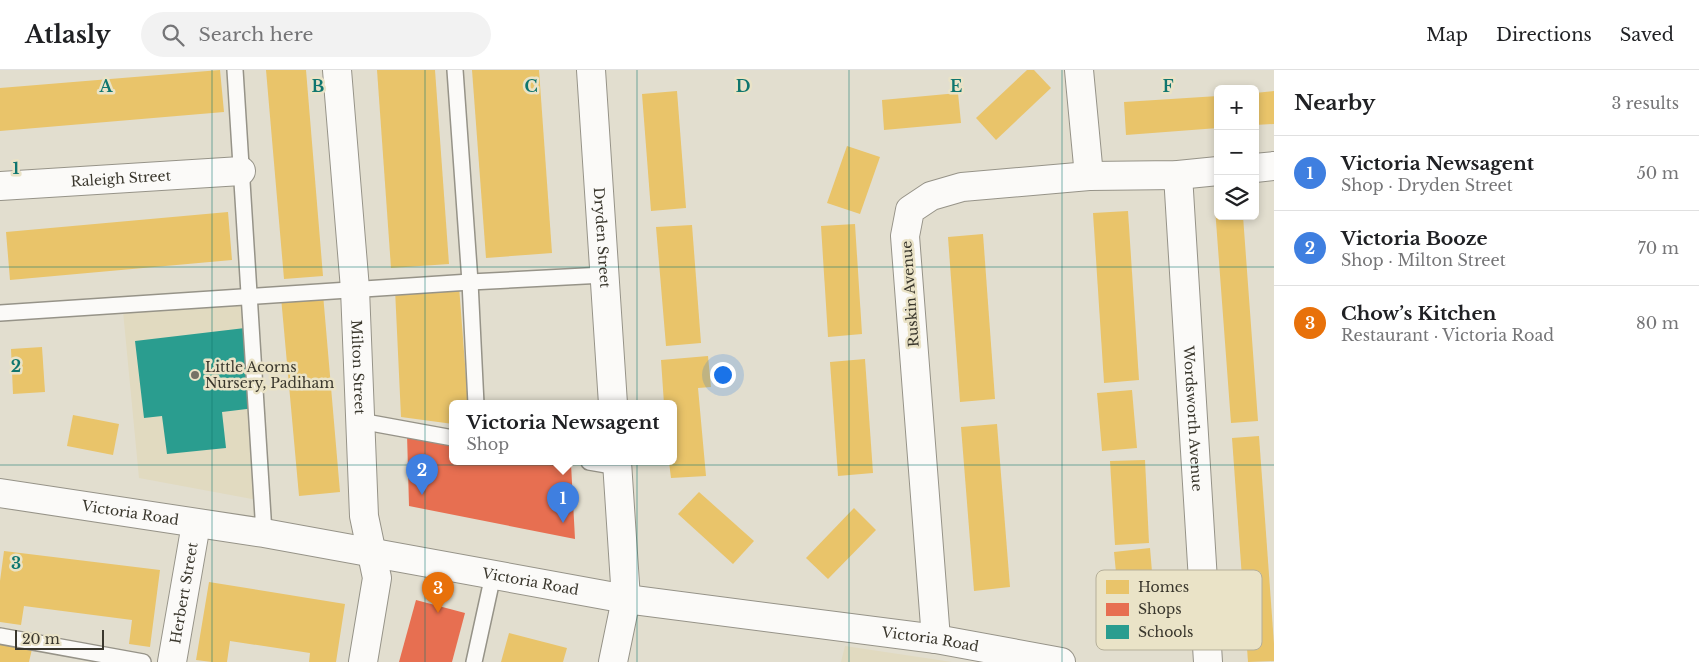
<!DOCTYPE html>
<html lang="en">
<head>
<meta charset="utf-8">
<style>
	:root { --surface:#fff; --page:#f2f2f2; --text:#202124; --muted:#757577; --line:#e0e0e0; --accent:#111827 }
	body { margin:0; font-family:"Libre Baskerville",serif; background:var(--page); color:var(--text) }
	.controls { position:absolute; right:15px; top:15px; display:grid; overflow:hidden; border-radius:8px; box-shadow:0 2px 8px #0003 }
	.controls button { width:45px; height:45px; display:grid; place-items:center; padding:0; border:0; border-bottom:1px solid var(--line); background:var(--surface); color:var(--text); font:25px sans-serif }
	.scale { position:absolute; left:15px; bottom:12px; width:89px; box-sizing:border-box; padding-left:5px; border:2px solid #3a372d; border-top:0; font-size:14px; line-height:18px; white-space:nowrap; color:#3a372d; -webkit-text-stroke:4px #eae3c7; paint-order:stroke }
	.you { position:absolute; left:722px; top:304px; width:18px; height:18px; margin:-12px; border:4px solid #fff; border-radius:50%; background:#1a73e8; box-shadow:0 0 0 8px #1a73e833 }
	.badge { display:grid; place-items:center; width:32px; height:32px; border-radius:50%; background:var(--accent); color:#fff; font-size:16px; font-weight:700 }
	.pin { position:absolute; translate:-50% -41px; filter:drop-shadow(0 1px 2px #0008) }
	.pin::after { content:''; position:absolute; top:26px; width:18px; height:15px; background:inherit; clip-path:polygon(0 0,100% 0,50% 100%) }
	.popup { position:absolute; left:449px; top:330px; width:228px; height:65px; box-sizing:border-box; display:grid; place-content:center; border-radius:8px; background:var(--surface); filter:drop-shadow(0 1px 4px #0005); font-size:16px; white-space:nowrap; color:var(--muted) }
	.popup b { font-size:19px; color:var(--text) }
	.popup::after { content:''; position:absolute; left:50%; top:100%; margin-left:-10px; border:10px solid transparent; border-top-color:var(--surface) }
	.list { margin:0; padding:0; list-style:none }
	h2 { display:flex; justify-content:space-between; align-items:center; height:65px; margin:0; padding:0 20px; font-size:21px }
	h2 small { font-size:16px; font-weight:400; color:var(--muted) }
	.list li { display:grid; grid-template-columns:32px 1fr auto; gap:15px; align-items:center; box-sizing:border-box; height:75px; padding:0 20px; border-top:1px solid var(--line) }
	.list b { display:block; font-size:19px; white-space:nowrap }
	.list p { margin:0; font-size:16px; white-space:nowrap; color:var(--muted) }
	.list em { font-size:16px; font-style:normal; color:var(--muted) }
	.icon { flex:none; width:28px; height:28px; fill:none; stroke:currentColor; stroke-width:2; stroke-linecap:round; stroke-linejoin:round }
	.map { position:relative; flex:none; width:1274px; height:592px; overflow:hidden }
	header { display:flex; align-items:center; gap:30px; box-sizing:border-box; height:70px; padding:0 25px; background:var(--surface); border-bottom:1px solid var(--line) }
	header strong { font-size:24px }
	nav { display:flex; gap:28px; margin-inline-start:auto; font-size:18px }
	.search { width:350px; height:45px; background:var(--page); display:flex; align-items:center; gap:12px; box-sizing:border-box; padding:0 18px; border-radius:28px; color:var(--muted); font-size:19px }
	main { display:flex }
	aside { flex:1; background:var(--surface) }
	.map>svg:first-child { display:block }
	.built { fill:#e1dac0 }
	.homes { fill:#e9c46a }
	.shops { fill:#e76f51 }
	.schools { fill:#2a9d8f }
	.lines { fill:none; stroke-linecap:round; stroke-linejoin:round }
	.service-casing { stroke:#969388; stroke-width:18 }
	.minor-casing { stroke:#969388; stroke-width:30 }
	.service { stroke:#fbfaf8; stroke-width:15 }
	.minor { stroke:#fbfaf8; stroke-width:28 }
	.grid { fill:none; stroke:#0f766e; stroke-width:1; stroke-opacity:0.55 }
	.poi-dot { fill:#757166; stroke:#eae3c7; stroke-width:2 }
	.labels { text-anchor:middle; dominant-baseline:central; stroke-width:5; stroke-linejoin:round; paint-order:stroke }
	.street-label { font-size:14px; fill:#3a372d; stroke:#eae3c7 }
	.poi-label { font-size:14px; fill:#3a372d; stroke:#eae3c7; text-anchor:start }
	.key { fill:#eae3c7; stroke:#b5af99; stroke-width:1 }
	.key-label { font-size:14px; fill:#3a372d }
	.grid-label { font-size:16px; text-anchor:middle; font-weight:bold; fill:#0f766e; stroke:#eae3c7; stroke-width:5; stroke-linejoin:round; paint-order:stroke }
</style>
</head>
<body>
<header>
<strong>Atlasly</strong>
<div class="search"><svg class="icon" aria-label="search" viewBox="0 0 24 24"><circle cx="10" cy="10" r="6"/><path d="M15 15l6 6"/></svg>Search here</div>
<nav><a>Map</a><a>Directions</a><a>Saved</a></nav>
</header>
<main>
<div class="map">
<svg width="1274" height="592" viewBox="0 0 1274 592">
	<rect width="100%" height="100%" fill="#e2decf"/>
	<g class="built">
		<polygon points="244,232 258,430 139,408 123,241"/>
		<polygon points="845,576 952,592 841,592"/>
	</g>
	<g class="homes">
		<polygon points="220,0 224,42 0,61 0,18"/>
		<polygon points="266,0 306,0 323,206 284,209"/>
		<polygon points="377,0 435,0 449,194 391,198"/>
		<polygon points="472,0 539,0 552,183 486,188"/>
		<polygon points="1027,0 1034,0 1051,18 996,70 976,48"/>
		<polygon points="677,21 686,138 651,141 642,24"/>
		<polygon points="1274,21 1274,54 1255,55 1255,23"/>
		<polygon points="958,23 961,53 884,60 882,30"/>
		<polygon points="1218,26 1218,58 1126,65 1124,32"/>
		<polygon points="847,76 880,87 860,144 827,133"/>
		<polygon points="1218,137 1218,146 1243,146 1258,351 1231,353 1215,138"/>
		<polygon points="1128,141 1139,310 1104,313 1093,143"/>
		<polygon points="228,142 232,190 10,210 6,162"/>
		<polygon points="855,154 862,264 828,267 821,156"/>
		<polygon points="692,155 701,273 666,276 656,157"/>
		<polygon points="983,164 995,329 960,332 948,167"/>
		<polygon points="459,216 468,334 453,334 453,354 401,347 395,219"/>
		<polygon points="323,224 340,422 299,426 281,227"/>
		<polygon points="42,277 45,322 13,324 11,279"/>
		<polygon points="708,286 711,317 698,318 706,406 671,408 669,392 673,392 673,334 664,334 661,290"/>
		<polygon points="865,289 873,403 838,406 830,292"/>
		<polygon points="1132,320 1137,378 1102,381 1097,323"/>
		<polygon points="73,345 119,354 113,385 67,376"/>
		<polygon points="997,354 1010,517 974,521 961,357"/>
		<polygon points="1259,366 1274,574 1274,591 1248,592 1232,368"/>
		<polygon points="1145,390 1149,473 1115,475 1110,391"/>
		<polygon points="699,422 754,471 733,494 678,444"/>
		<polygon points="854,438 876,460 828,509 806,488"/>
		<polygon points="1150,478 1157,561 1122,564 1114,482"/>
		<polygon points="4,481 160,500 150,577 129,574 132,550 24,536 21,555 0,552 0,511"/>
		<polygon points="209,512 345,534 336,592 309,592 310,583 230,571 227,592 212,592 196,590"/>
		<polygon points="509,563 567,578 563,592 501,592"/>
		<polygon points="0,573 32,579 29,592 0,592"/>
	</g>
	<g class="shops">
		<polygon points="407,364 453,372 453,392 557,392 571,394 575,469 409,436"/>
		<polygon points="416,530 465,543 452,592 399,592"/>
	</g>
	<polygon class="schools" points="245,258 255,338 222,342 226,378 167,384 162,346 144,348 135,271"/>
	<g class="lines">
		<defs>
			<g id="service">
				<polyline points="235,0 264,463"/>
				<polyline points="455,0 470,212 476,334"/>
				<polyline points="0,243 470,212 604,205"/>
				<polyline points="360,351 453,368"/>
				<polyline points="589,392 618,397"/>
				<polyline points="0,566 143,592"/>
				<polyline points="474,592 493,505"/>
			</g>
			<g id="minor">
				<path id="s1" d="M337 0 355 219 364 446 377 508 363 592"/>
				<path id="s2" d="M591 0 613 334"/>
				<polyline points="1079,0 1089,106"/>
				<polyline points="1255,98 1274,96"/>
				<path id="s3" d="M1178 105 1208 592"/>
				<path id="s4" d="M0 116 241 101"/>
				<path id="s5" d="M0 423 264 463 626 529 936 569 1061 592"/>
				<polyline points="936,569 905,166 910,140 931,126 962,117 1089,106 1178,105 1218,101"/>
				<path id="s6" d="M172 592 196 454"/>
				<polyline points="613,592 626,529 617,392"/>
			</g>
		</defs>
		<use href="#service" class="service-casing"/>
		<use href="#minor" class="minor-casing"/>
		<use href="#service" class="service"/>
		<use href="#minor" class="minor"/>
	</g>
	<path class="grid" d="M212 0V592M425 0V592M637 0V592M849 0V592M1062 0V592M0 197H1274M0 395H1274"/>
	<circle class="poi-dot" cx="195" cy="305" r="5"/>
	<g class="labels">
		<g class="street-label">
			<text stroke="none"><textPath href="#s4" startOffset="121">Raleigh Street</textPath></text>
			<text stroke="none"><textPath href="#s2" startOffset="168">Dryden Street</textPath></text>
			<text transform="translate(910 224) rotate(-94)">Ruskin Avenue</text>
			<text stroke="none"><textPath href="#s1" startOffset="298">Milton Street</textPath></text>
			<text stroke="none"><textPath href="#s3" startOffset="244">Wordsworth Avenue</textPath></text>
			<text stroke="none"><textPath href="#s5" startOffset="132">Victoria Road</textPath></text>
			<text stroke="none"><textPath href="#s5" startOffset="538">Victoria Road</textPath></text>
			<text stroke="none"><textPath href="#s6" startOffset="70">Herbert Street</textPath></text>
			<text stroke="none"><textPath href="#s5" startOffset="942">Victoria Road</textPath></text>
		</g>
		<g class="poi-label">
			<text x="205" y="297">Little Acorns<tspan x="205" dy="16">Nursery, Padiham</tspan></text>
		</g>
	</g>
	<rect x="1096" y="500" width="166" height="80" rx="8" class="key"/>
	<rect x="1106" y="510" width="23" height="14" fill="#e9c46a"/>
	<rect x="1106" y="533" width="23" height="13" fill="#e76f51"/>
	<rect x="1106" y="555" width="23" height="14" fill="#2a9d8f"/>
	<g class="key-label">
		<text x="1138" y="522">Homes</text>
		<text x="1138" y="544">Shops</text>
		<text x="1138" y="567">Schools</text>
	</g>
	<g class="grid-label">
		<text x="106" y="22">A</text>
		<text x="318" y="22">B</text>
		<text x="531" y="22">C</text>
		<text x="743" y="22">D</text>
		<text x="956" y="22">E</text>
		<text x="1168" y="22">F</text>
		<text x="16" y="104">1</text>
		<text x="16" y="302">2</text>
		<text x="16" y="499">3</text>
	</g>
</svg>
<div class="controls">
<button>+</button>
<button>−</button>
<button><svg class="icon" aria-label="layers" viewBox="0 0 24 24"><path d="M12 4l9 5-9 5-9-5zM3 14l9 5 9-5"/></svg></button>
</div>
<div class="scale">20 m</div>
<div class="you"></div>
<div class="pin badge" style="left:563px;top:453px;background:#3f7fe0">1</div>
<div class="popup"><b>Victoria Newsagent</b>Shop</div>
<div class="pin badge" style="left:422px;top:425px;background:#3f7fe0">2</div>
<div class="pin badge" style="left:438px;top:543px;background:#e8710a">3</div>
</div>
<aside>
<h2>Nearby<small>3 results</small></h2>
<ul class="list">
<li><span class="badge" style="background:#3f7fe0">1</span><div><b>Victoria Newsagent</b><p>Shop · Dryden Street</p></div><em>50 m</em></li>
<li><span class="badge" style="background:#3f7fe0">2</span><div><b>Victoria Booze</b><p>Shop · Milton Street</p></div><em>70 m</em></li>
<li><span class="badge" style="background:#e8710a">3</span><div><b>Chow’s Kitchen</b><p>Restaurant · Victoria Road</p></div><em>80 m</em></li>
</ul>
</aside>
</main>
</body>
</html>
